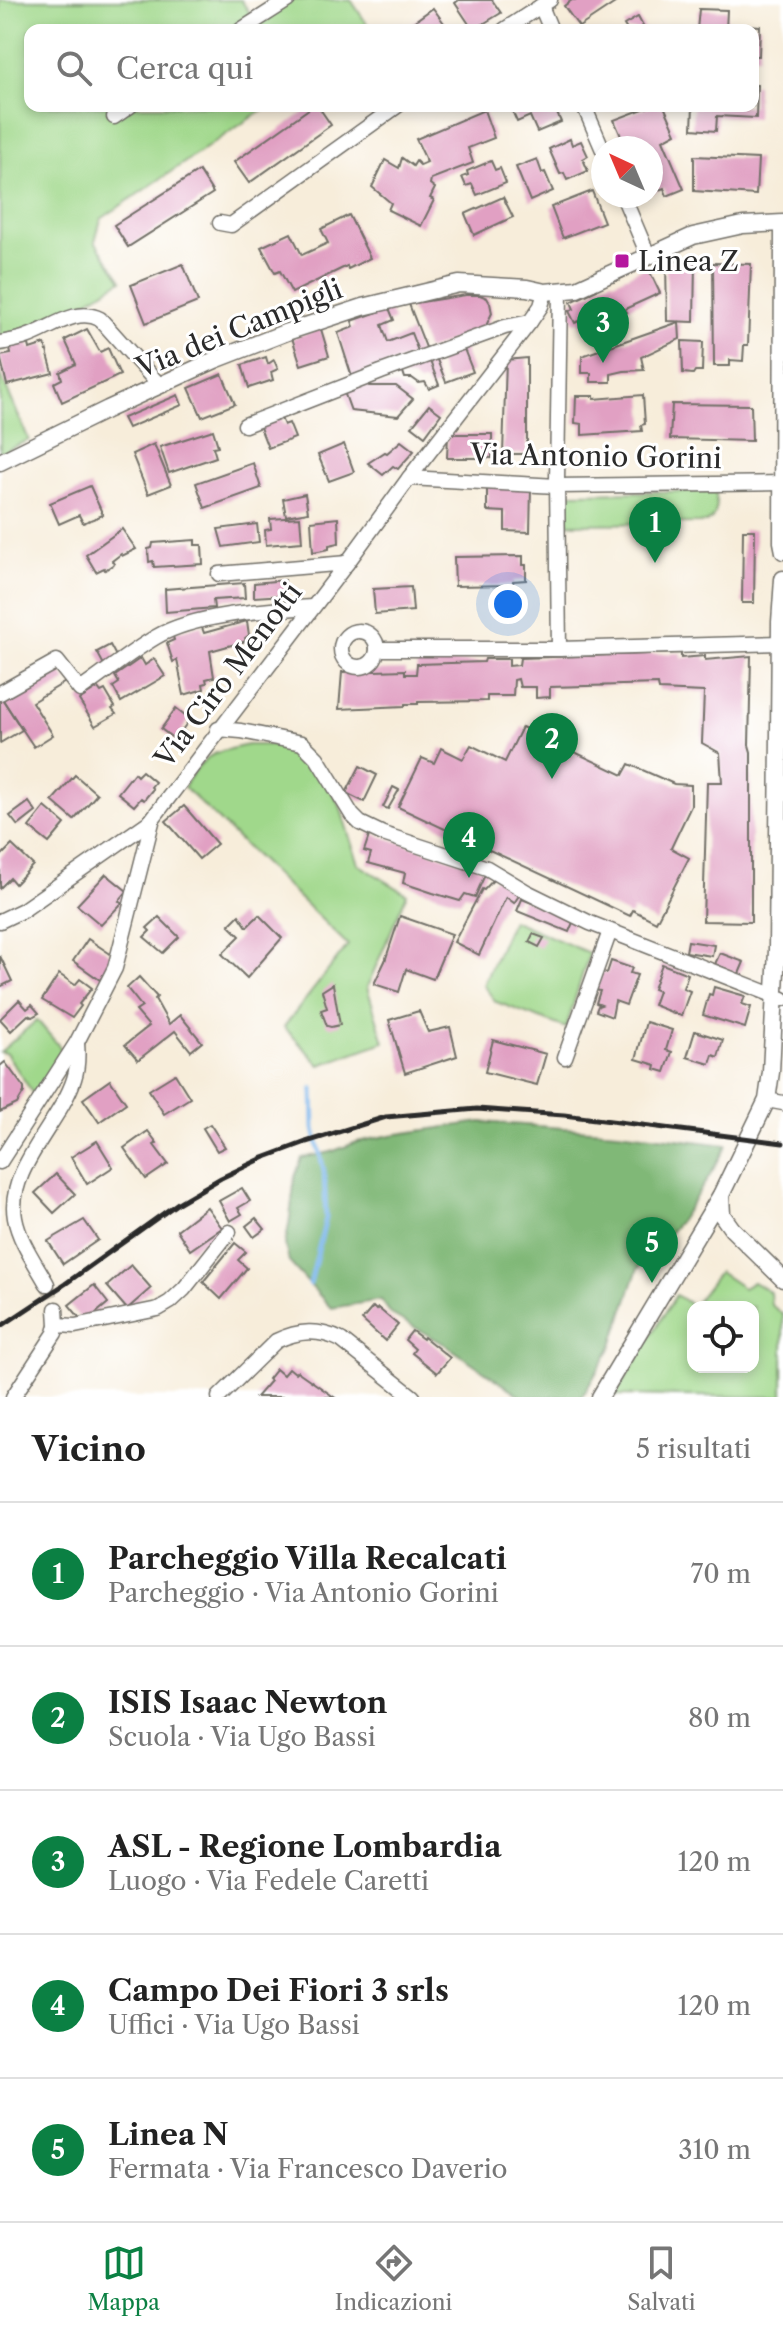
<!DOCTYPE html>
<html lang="it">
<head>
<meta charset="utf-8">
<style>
	:root { --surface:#fff; --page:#f2f2f2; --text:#222; --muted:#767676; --line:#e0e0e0; --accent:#0b8043 }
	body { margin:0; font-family:"Libre Caslon Text",serif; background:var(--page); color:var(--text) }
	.controls { position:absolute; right:24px; bottom:24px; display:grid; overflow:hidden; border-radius:16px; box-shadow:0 4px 12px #0003 }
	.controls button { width:72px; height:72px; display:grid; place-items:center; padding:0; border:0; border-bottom:2px solid var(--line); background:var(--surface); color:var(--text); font:40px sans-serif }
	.compass { position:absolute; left:591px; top:136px; width:72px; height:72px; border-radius:50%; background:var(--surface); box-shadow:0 4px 12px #0003; rotate:316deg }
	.you { position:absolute; left:508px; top:604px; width:28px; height:28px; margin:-20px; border:6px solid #fff; border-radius:50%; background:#1a73e8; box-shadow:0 0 0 12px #1a73e833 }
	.badge { display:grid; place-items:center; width:52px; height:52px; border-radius:50%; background:var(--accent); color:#fff; font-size:26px; font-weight:700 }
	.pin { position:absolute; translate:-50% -66px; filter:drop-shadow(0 2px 4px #0008) }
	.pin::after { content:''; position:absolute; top:42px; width:28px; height:24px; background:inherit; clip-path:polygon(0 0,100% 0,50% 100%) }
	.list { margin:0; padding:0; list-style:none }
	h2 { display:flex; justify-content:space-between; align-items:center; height:104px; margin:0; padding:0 32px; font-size:34px }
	h2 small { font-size:26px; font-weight:400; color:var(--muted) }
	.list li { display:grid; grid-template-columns:52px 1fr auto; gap:24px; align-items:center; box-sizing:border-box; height:144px; padding:0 32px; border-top:2px solid var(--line) }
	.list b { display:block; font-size:30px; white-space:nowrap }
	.list p { margin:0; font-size:26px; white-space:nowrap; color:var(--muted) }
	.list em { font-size:26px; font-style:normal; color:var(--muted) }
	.icon { flex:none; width:44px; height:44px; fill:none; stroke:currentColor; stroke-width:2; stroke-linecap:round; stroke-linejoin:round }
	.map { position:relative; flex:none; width:783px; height:1397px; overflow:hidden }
	.search { position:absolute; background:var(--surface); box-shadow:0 4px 12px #0003; left:24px; right:24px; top:24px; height:88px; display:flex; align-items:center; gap:20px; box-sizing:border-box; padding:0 28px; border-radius:16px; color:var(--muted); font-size:30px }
	.sheet { height:824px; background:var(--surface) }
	nav { display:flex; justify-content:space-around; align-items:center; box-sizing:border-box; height:112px; border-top:2px solid var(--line); background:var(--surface); font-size:22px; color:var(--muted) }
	nav a { display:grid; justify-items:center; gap:4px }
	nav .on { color:var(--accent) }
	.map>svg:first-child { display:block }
	.green { fill:#a0d88b; stroke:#66825b; stroke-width:2; fill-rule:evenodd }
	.forest { fill:#80b877; stroke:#567251; stroke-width:2 }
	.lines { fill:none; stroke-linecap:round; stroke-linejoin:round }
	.stream { stroke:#79b5eb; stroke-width:5 }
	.building { fill:#e1a0c3 }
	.minor-tunnel { stroke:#cec6b7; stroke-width:14; stroke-dasharray:14 7; stroke-linecap:butt }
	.minor-casing { stroke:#726f68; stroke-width:17 }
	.tertiary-casing { stroke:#726f68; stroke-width:19 }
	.minor { stroke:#fff; stroke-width:14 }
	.tertiary { stroke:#fff; stroke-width:16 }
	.rail { stroke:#2b2b2b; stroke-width:5 }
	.poi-dot { fill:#b5179e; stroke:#fff; stroke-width:3 }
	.labels { text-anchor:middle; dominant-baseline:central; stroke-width:6; stroke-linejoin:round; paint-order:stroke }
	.poi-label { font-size:28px; fill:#2b2b2b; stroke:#fff; text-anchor:start }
	.street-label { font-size:28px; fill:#2b2b2b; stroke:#fff }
</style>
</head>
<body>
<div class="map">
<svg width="783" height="1397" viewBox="0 0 783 1397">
	<rect width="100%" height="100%" fill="#fff"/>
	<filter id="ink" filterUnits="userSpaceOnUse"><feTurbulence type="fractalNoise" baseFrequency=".0125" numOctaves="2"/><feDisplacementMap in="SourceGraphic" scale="16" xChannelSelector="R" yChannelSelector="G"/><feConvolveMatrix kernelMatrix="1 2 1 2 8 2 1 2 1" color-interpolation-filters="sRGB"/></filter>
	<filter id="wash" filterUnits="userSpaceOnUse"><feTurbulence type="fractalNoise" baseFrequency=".006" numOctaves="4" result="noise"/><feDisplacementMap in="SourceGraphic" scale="32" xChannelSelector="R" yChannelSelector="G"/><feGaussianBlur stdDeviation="1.8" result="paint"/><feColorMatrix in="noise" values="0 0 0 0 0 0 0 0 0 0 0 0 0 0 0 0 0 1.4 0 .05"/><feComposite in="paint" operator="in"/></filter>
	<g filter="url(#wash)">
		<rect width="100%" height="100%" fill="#f7edda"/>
		<g class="green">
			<polygon points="0,0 241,0 252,16 275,0 351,0 371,30 30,30 30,106 268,106 101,219 95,241 122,280 10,347 0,351"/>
			<polygon points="0,373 29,440 0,453"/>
			<path d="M716 491C716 504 719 517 706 523L568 524 569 493Z"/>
			<path d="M248 745H281L304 752 321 773 340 806 358 864 407 894 367 987 384 1042 320 1065 284 1027 348 945 184 787C205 753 211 753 248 745Z"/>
			<polygon points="512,920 589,953 566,1028 496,1002 483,985"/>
			<polygon points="37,1020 64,1052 34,1095 6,1053 0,1052"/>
			<path d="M719 1272 743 1288 753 1282 770 1292 771 1305 783 1314V1397L615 1395 676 1295 693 1306ZM693 1307H753V1367H693Z"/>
		</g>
		<polygon class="forest" points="481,1122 618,1132 727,1145 709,1177 679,1222 638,1268 611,1348 582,1397 522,1397 446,1345 391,1314 381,1300 331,1308 289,1262 285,1244 289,1225 295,1177 302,1158 331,1152 357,1142 391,1135"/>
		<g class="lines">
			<polyline class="stream" points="310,1284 326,1218 324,1171 314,1129 313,1089"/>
		</g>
		<g id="blocks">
			<g class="building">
				<polygon points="459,0 492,0 501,13 473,30 455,3"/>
				<polygon points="572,0 613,0 615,3 579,27 564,6"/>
				<polygon points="433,8 449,30 417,30 412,23"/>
				<polygon points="699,9 727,10 726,30 697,30"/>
				<polygon points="638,17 645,30 627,30 624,25"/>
				<polygon points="731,24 760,26 759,56 753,56 753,30 731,30"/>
				<polygon points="753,85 757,85 756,118 717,116 716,131 692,129 693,106 753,106"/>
				<polygon points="313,106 318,106 331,125 249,183 234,162"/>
				<polygon points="510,106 567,106 556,111 561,122 537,132 530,116 517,122"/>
				<polygon points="651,106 664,106 676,133 663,140 684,189 667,196 664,188 651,193 651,148 640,148 636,138 624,143 614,120"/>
				<polygon points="484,110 494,138 468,148 473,163 431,179 430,184 435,188 430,198 434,200 421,226 388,210 391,203 372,187 385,160 399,168 402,158 413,166 416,161 420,165 427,162 416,139"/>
				<polygon points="570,139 572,145 581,141 588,156 583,159 588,171 567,180 564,173 560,174 549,149"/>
				<polygon points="694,156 758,159 756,195 694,191"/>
				<polygon points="537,159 542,173 545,172 553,191 530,201 516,167"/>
				<polygon points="491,161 495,170 500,168 506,183 477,195 472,184 466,186 462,177 468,175 467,171"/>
				<polygon points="199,171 213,193 128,247 114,225"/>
				<polygon points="592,191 604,222 563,238 551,207"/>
				<polygon points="503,197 513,217 474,235 465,214"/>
				<polygon points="349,215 370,258 348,269 347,266 292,293 280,271 275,273 261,247 291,233 302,255 328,243 321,229"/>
				<polygon points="666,261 695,262 694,322 667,321"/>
				<polygon points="713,263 751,264 748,345 744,345 743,361 730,360 730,366 714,366"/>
				<polygon points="183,264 198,302 146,323 131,285"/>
				<polygon points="647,266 660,293 625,309 627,312 609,320 608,316 583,328 579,321 575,323 569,311 574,309 571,302 597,290 596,287 612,280 614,282"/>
				<polygon points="466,295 480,295 487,298 490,303 492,313 485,328 427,350 409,304"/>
				<polygon points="389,308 394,320 382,325 388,342 411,333 419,354 352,377 338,333 354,327 352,321"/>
				<polygon points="679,322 680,339 641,357 644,370 624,371 611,374 611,382 591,382 591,373 582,373 582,356"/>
				<polygon points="87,329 100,352 108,348 120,375 62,402 54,383 62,379 60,372 76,364 65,340"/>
				<polygon points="321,329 329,356 301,365 292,338"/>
				<polygon points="28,340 30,349 45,344 53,373 7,385 0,356 11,354 9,344"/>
				<polygon points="682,341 703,342 702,371 695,371 693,374 683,373"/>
				<polygon points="462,344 473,372 446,382 435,355"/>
				<polygon points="428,356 439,385 429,389 425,382 419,383 412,378 405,378 401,366"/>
				<polygon points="266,357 268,364 274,360 278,369 271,372 273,380 249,388 242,365"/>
				<polygon points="527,358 527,454 503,454 506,360"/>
				<polygon points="222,374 235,404 202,417 189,388"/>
				<polygon points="364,382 369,386 396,386 413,399 398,416 351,411 343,389"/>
				<polygon points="178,395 182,405 128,428 123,418"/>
				<polygon points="643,395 645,424 641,425 642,431 582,435 582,424 575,423 576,396 594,396 594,399"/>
				<polygon points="672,404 751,405 752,441 670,439"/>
				<polygon points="429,405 441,414 425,436 412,426"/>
				<polygon points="279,414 284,425 289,423 295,438 268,448 258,422"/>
				<polygon points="213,430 218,446 213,447 216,457 169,473 160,447"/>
				<polygon points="448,434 492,434 492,458 447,458"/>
				<polygon points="401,441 414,451 398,469 393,466 383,475 368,463 385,452 387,453"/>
				<polygon points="154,444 171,485 148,494 132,454"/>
				<polygon points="344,444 354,472 329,481 318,455"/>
				<polygon points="253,463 261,488 205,508 196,483"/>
				<polygon points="90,486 103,515 83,523 79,515 59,524 50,503"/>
				<polygon points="487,486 531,487 530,532 505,531 505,512 487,511"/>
				<polygon points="305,494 308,512 286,516 283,499"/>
				<polygon points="300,517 302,542 266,545 265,530 271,529 270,519"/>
				<polygon points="338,518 339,543 329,545 329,549 313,552 311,521"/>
				<polygon points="257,524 259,542 223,547 218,529"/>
				<polygon points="122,529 136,549 122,556 121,554 112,561 114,564 105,570 104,568 96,572 86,555"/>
				<polygon points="743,530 755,530 754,603 742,603"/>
				<polygon points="195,540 195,545 202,545 203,564 154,567 153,561 149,562 148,549 152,548 153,543"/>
				<polygon points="523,556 523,565 526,565 526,580 513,581 513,585 455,586 454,557"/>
				<polygon points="285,580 285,595 254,597 254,583"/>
				<polygon points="244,583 245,598 213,600 214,608 166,612 165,589"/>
				<polygon points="411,587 413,611 375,614 373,589"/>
				<polygon points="247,621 249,635 245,638 246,641 210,651 214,677 206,679 207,683 203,684 204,689 184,695 177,660 173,662 167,643 174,640 172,633 201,625 204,633"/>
				<polygon points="110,645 118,660 105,667 97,652"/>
				<polygon points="681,653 681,658 705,656 705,660 751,656 749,745 751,752 751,922 703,921 707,782 722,782 720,753 702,743 704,692 659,690 658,684 550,687 550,697 536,698 536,687 520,687 518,679 514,680 513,696 487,696 487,701 418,702 418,704 405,704 405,706 339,709 342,672 405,670 405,674 416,674 417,664 484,662 485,659 509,659 509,666 519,665 520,658"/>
				<polygon points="141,658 145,665 154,659 165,676 121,702 113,687 119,683 115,676"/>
				<polygon points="55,664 67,681 32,702 53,735 34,747 1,697"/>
				<polygon points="98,688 101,692 105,690 115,707 112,709 116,714 95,726 79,700"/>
				<polygon points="0,695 22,730 0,743"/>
				<polygon points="176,708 190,719 182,730 185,732 178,742 161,729"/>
				<polygon points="522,727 623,775 629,764 674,784 691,785 691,806 671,848 689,858 656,922 633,910 630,916 398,807 422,758 434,763 441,748 463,759 471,745 505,762"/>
				<polygon points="360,766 377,775 364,802 346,793"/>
				<polygon points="142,771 155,782 151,787 153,789 144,800 141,798 134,806 118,793 134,773 137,776"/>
				<polygon points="75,775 97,794 74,820 52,801"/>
				<polygon points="393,787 399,790 388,809 383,807"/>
				<polygon points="29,802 36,812 18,826 10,816"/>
				<polygon points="184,806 217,844 199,859 166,821"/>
				<polygon points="45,807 65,824 49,843 29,827"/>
				<polygon points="370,833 487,870 475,897 465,894 460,901 433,893 403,883 405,873 368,863 371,853 364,851"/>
				<polygon points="12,845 33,865 15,884 10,878 0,888 0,857"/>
				<polygon points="106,874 127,891 119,901 122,903 101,925 77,905"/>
				<polygon points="495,878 520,894 514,903 506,897 479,955 454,942 482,889 484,890"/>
				<polygon points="522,899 574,920 569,932 517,911"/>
				<polygon points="239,915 247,927 259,915 282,938 247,978 222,954 240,936 229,925"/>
				<polygon points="400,916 452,934 433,979 406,969 399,992 374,984 385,961"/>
				<polygon points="159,917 179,937 163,953 144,937 150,931 147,928"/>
				<polygon points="533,934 544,938 539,947 529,942"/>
				<polygon points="88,939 115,957 100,980 73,961"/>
				<polygon points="688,941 714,945 712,956 686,952"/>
				<polygon points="720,953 744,962 739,974 715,964"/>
				<polygon points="0,956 12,981 0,987"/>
				<polygon points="611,961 632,968 630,973 637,975 626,1005 615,1001 612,1017 596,1011 598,1006 601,1005 596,1003 600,991 596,990 602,972 607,973"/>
				<polygon points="662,964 688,974 683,988 690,991 681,1016 653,1005 658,991 653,989"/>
				<polygon points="59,974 75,985 80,979 92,988 79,1004 81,1006 72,1018 42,1000"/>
				<polygon points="139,977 157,997 155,999 169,1024 180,1015 202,1042 191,1051 175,1031 138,1060 125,1045 149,1026 136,1011 142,1007 127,988"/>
				<polygon points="333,984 340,1025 331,1027 327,1026 321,1010 327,1008 322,991"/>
				<polygon points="714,987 745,996 742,1004 751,1007 745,1028 703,1015 709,994 712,995"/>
				<polygon points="19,1000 27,1009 32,1005 39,1013 32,1017 28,1015 11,1031 0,1019"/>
				<polygon points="419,1011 428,1032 450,1027 457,1056 405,1073 389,1020"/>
				<polygon points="646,1022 672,1030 666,1050 672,1052 665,1072 655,1069 656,1065 636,1059"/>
				<polygon points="695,1031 723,1040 718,1057 713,1055 710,1064 687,1057"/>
				<polygon points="493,1040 546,1054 537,1085 485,1072"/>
				<polygon points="5,1062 24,1088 24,1092 17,1104 0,1112 0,1066"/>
				<polygon points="175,1074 190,1098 164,1114 149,1090"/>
				<polygon points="110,1080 126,1103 99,1122 83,1099"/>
				<polygon points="210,1124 225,1147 217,1151 203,1128"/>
				<polygon points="148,1131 157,1143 154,1145 168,1164 146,1179 124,1148"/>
				<polygon points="97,1141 113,1167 87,1184 71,1157"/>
				<polygon points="56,1174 75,1194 54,1213 35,1193"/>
				<polygon points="242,1188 250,1201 238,1208 242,1214 230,1221 219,1201"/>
				<polygon points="207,1207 222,1228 190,1250 177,1230"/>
				<polygon points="256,1218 265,1229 254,1237 246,1226"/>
				<polygon points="84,1220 98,1240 63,1264 48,1241"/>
				<polygon points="235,1243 246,1252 238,1260 247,1268 221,1299 203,1282"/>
				<polygon points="131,1265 151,1288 127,1309 107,1286"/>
				<polygon points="94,1285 108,1303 84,1323 69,1305"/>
				<polygon points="373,1307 376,1310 378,1308 398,1325 385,1341 362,1320"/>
				<polygon points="412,1331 423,1339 424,1337 450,1358 437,1373 412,1353 415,1349 405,1340"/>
				<polygon points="289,1368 295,1373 297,1371 334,1397 256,1397 270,1381 268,1379 276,1369 283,1375"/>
			</g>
		</g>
	</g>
	<g filter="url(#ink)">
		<use href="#blocks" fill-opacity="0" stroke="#726f68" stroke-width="2"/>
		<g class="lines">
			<polyline class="minor-tunnel" points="47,1284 56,1309"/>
			<defs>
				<g id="minor">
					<polyline points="541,6 551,30"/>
					<polyline points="241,30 288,0"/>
					<polyline points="504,30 550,0"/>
					<polyline points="584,106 603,150"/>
					<polyline points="114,117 130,106"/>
					<polyline points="623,196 648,255"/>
					<polyline points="220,223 231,225 397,106"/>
					<polyline points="782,223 781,542 783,552"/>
					<path d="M0 343C9 341 18 340 26 337 49 330 76 306 100 319L160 386"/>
					<polyline points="245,425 381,372 505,327 530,322"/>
					<polyline points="409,478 557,486 783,483"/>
					<polyline points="219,574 347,563"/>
					<circle cx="359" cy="649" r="18"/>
					<polyline points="377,649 559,649 780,643"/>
					<polyline points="559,649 557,480 560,291"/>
					<path d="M0 693 57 661 80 690C105 673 129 653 156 637 195 614 266 610 312 607"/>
					<polyline points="218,729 241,731 302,743 317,758 352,815 360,823 383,834 487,868 527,892 590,923 783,999"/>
					<polyline points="0,921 23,910 152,820"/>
					<polyline points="565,1057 610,931"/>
					<polyline points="767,1100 783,1103"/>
					<polyline points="0,1162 77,1042 115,968 153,818 350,559 409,478 530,322 541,306 545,292"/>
					<path d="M47 1284C36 1264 19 1241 15 1218 6 1170 60 1123 74 1079 78 1067 78 1055 77 1043"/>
					<polyline points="57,1325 75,1326 158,1309 170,1302 184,1289 229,1232"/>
					<polyline points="13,1397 55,1333 57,1325 56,1309"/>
					<path d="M219 1397 276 1341C299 1330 319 1329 341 1340L413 1397"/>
				</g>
				<g id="tertiary">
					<polyline points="0,462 108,409 215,360 287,332 363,307 459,284 527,288 545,292 577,289 693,236 743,225 783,223"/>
					<polyline points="721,1195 722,1215 732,1229 783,1279"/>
					<polyline points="600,1397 721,1195 767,1100 771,1072 777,950 780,622 783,579"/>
				</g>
			</defs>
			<use href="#minor" class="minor-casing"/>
			<use href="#tertiary" class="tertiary-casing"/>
			<use href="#minor" class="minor"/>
			<use href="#tertiary" class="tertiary"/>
			<polyline class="rail" points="0,1327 65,1284 178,1203 221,1178 263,1158 306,1142 386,1117 477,1109 564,1115 783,1143"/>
		</g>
	</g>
	<rect class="poi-dot" x="614" y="253" width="16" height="16" rx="4"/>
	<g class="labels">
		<g class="poi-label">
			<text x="638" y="261">Linea Z</text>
		</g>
		<g class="street-label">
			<text transform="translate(239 328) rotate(-22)">Via dei Campigli</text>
			<text transform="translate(596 456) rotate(1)">Via Antonio Gorini</text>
			<text transform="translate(228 675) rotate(-53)">Via Ciro Menotti</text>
		</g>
	</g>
</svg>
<div class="controls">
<button><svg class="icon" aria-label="locate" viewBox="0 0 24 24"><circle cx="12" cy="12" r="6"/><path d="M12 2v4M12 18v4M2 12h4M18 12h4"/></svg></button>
</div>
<svg class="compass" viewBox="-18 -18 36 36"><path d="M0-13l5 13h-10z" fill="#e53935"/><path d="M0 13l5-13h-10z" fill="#767676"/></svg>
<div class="you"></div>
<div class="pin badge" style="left:655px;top:563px">1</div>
<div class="pin badge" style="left:552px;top:779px">2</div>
<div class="pin badge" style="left:603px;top:363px">3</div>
<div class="pin badge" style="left:469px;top:878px">4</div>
<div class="pin badge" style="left:652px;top:1283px">5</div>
<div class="search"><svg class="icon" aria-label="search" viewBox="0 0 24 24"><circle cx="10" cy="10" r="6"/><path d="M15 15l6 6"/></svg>Cerca qui</div>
</div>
<section class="sheet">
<h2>Vicino<small>5 risultati</small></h2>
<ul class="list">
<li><span class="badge">1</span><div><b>Parcheggio Villa Recalcati</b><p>Parcheggio · Via Antonio Gorini</p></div><em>70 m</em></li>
<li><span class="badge">2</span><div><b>ISIS Isaac Newton</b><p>Scuola · Via Ugo Bassi</p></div><em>80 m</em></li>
<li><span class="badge">3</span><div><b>ASL - Regione Lombardia</b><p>Luogo · Via Fedele Caretti</p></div><em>120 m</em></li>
<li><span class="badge">4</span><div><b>Campo Dei Fiori 3 srls</b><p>Uffici · Via Ugo Bassi</p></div><em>120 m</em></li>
<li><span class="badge">5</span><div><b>Linea N</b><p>Fermata · Via Francesco Daverio</p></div><em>310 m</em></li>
</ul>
</section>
<nav>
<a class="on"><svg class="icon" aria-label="map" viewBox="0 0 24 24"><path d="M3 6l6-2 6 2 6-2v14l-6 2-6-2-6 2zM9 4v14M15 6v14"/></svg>Mappa</a>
<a><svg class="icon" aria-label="directions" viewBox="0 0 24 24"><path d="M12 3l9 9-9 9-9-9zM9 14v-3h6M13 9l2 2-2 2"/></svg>Indicazioni</a>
<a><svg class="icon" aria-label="saved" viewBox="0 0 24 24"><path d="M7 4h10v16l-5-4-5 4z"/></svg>Salvati</a>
</nav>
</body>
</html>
